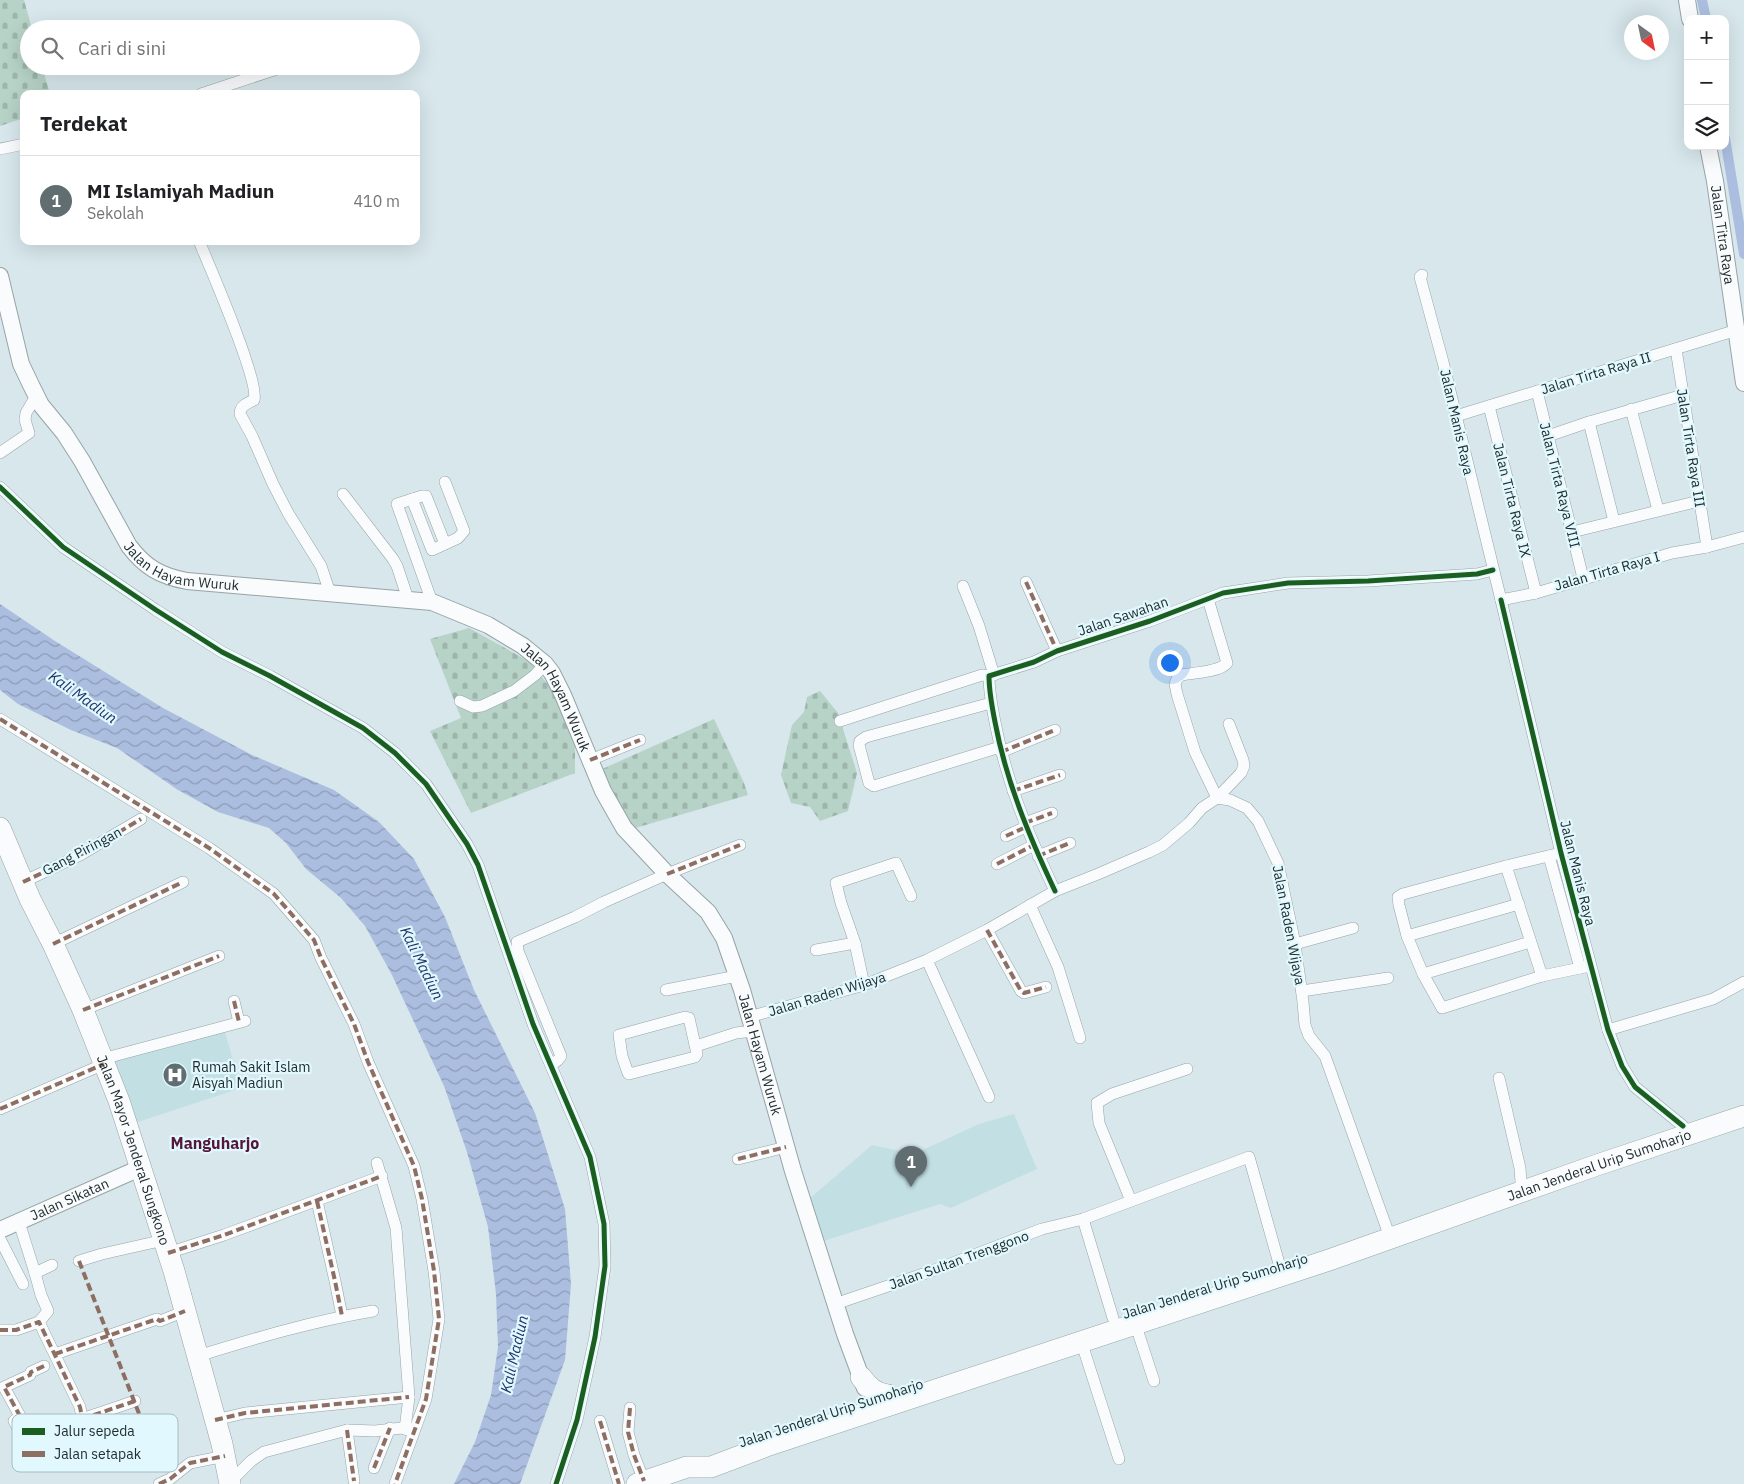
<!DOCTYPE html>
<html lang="id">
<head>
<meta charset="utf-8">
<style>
	:root { --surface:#fff; --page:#f6f6f6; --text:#202124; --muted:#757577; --line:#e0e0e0; --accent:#616e71 }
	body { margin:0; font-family:"IBM Plex Sans",sans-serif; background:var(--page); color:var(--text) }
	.controls { position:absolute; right:15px; top:15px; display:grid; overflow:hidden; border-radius:10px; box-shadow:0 5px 20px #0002 }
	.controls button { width:45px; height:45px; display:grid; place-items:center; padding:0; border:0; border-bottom:1px solid var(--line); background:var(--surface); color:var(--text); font:25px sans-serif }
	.compass { position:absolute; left:1624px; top:15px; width:45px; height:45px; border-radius:50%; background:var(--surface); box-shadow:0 5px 20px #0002; rotate:147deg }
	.you { position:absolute; left:1169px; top:662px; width:18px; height:18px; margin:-12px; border:4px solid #fff; border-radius:50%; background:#1a73e8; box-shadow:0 0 0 8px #1a73e833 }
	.badge { display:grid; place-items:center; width:32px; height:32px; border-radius:50%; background:var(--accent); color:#fff; font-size:16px; font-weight:700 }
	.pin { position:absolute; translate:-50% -41px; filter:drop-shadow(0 1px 2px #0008) }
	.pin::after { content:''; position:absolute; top:26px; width:18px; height:15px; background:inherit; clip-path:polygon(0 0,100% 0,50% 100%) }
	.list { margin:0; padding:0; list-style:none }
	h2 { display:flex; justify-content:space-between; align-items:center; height:65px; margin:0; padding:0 20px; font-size:21px }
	h2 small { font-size:16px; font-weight:400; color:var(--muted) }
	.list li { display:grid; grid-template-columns:32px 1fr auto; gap:15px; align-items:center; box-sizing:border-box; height:90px; padding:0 20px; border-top:1px solid var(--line) }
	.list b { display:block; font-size:19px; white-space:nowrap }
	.list p { margin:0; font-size:16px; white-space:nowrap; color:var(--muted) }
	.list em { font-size:16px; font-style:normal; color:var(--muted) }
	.icon { flex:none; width:28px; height:28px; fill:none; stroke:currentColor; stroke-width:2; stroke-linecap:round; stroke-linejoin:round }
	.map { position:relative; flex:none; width:1744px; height:1484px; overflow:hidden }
	.search { position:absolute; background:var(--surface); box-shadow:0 5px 20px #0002; left:20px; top:20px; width:400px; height:55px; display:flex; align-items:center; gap:12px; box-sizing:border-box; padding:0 18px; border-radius:28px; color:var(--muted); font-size:19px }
	.panel { position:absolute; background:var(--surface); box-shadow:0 5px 20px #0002; left:20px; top:90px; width:400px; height:155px; border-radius:10px }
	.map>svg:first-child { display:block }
	.built { fill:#c2dfe4 }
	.cemetery { fill:url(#cemetery-stones) }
	.water { fill:url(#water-waves) }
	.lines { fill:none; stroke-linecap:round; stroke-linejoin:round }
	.canal { stroke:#acbee0; stroke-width:10 }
	.street-casing { stroke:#97a4a7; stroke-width:12 }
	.secondary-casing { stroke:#97a4a7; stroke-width:18 }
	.highway-casing { stroke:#97a4a7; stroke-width:22 }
	.street { stroke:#f9fbfc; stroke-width:11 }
	.secondary { stroke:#f9fbfc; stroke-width:16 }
	.highway { stroke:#f9fbfc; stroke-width:21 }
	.quiet { stroke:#8d6e63; stroke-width:4; stroke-dasharray:8 4; stroke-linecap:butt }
	.cycleway-casing { stroke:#e1f9fe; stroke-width:8 }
	.cycleway { stroke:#1b5e20; stroke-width:5 }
	.labels { text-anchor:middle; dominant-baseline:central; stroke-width:4.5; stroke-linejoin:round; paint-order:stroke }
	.street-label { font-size:14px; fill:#212d2f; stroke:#e1f9fe }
	.poi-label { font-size:14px; fill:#212d2f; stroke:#e1f9fe; text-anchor:start }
	.water-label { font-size:15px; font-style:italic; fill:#20346b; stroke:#e1f9fe }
	.quarter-label { font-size:16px; font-weight:bold; fill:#551639; stroke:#e1f9fe }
	.key { fill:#e1f9fe; stroke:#a7bcc0; stroke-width:1 }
	.key-label { font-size:14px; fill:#212d2f }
</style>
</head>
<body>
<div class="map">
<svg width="1744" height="1484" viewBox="0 0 1744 1484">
	<defs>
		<pattern id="cemetery-stones" width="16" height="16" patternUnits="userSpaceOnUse" patternTransform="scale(1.25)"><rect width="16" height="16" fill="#b7d2c7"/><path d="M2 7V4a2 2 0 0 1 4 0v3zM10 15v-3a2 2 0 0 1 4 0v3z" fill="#9db5ab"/></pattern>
		<pattern id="water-waves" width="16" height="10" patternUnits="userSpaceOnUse" patternTransform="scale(1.25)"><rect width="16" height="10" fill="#acbee0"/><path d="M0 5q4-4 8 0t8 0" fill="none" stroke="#8c9bb6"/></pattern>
	</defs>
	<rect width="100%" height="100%" fill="#d7e7eb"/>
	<g class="built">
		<polygon points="224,1029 241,1088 132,1124 109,1062"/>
		<polygon points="1014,1114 1037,1169 951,1208 940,1204 814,1244 802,1205 872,1145 914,1154 979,1124"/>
	</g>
	<g class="cemetery">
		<polygon points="0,0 24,0 32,29 29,29 29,66 42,66 50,94 24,94 24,118 0,126"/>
		<polygon points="469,628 530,662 553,691 575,741 575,773 471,813 430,731 461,718 430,639"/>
		<polygon points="820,691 838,713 857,773 848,811 820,821 810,807 791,803 781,775 792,725 804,712 807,697"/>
		<polygon points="714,719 744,783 748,795 632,829 600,770"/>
	</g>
	<polygon class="water" points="0,604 55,641 163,708 252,755 334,790 379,822 414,859 445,917 474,990 535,1113 565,1209 571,1284 565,1360 520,1484 454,1484 475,1442 491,1395 498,1347 496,1294 488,1227 467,1152 444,1086 391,973 365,926 341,898 306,869 286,843 269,828 218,812 178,790 117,748 71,730 18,704 0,690"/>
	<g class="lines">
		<g class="canal">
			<polyline points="1702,0 1706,19"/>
			<polyline points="1725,138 1744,254"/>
		</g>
		<defs>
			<g id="street">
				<polyline points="201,94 277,69"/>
				<polyline points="0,149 24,144"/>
				<path d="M199 241C209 265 260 382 254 400 247 403 240 406 240 414L252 436 273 484 288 513 321 566 330 593"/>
				<polyline points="1422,275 1420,277 1443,362 1501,600 1536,593 1672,553 1707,547 1744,537"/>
				<polyline points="1676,349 1707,547"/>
				<polyline points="1537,391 1583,578"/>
				<polyline points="1489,406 1536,593"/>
				<polyline points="1631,409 1658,510"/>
				<polyline points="1456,416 1737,330"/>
				<polyline points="1589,422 1614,521"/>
				<polyline points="1548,436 1589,422 1683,395"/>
				<polyline points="0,453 29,433 25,420 26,413 36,396"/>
				<polyline points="0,487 63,547 156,610 222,652 270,676 363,728 395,753 426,784 467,844 478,865 533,1024 590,1157 604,1224 605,1266 595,1337 577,1420 556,1484"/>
				<polyline points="343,494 393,559 397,566 408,599"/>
				<polyline points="412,499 432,550 458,538 464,531 445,482"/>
				<polyline points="1572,532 1699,501"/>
				<polyline points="1026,582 1057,651"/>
				<polyline points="963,586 979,626 994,675"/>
				<path d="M1208 599 1227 663C1220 672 1193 673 1181 675L1177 679 1175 684 1177 694 1195 752 1217 798"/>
				<polyline points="1501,600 1561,853 1608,1030 1622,1066 1635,1087 1683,1126"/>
				<polyline points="432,602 397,504 422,496 426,496 445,544"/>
				<polyline points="460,701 473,707 482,706 514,691 535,675 545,664"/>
				<polyline points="991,703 866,737 860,741 859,745 869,783 874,786 1000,747"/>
				<polyline points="0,719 209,848 274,894 314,940 321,958 354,1024 368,1062 414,1166 422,1199 434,1271 439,1319 426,1399 395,1484"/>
				<polyline points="840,721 982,675 989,676"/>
				<polyline points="1001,752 1055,730"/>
				<polyline points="590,760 640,740"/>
				<polyline points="1013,791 1060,775"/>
				<polyline points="1217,798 1230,800 1247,808 1258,821 1278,863 1295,944 1303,1002 1305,1025 1309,1036 1325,1056 1387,1229"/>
				<polyline points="1025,823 1052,813"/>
				<polyline points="1006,836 1026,827"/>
				<polyline points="1561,853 1506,866 1542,976 1590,966"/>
				<polyline points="1038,856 1070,843"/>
				<polyline points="1549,856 1580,968"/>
				<polyline points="997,864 1034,845"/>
				<polyline points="1506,866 1403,894 1398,897 1399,905 1407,936 1423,974 1442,1008 1542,976"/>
				<polyline points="23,882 80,855 141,819"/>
				<path d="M1055 891C1029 836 1006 781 995 722 992 707 989 692 989 676L1034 662 1057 651 1150 621 1223 593 1288 583 1368 581 1477 574 1493 570"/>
				<polyline points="1030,905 1058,967 1080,1038"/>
				<polyline points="987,930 1021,991 1024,993 1046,987"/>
				<polyline points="1407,936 1519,904"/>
				<polyline points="855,943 841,903 836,883 896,863 911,896"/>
				<polyline points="53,944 183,882"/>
				<polyline points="1295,944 1353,928"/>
				<polyline points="816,950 855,943 864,985"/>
				<polyline points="927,960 989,1097"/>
				<polyline points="1423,974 1530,942"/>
				<polyline points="666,990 737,976"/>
				<polyline points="1302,991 1388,978"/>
				<polyline points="234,1001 239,1022"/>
				<polyline points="83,1010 219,956"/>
				<polygon points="685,1017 689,1018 697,1054 695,1057 629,1074 628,1073 622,1056 619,1035"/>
				<polyline points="749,1017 864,985 927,960 987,930 1055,891 1098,874 1149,852 1163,845 1189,823 1202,808 1217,798 1241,773 1244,766 1243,760 1229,724"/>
				<polyline points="1608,1030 1713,999 1744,982"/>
				<polyline points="696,1046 736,1033 753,1031"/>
				<polyline points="102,1059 245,1021"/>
				<polyline points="551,1065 558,1060 561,1056 518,951 517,942 575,917 604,902 667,874 740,845"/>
				<polyline points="1499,1078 1520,1168 1521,1182"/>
				<polyline points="0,1109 104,1064"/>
				<polyline points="738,1159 786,1147"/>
				<polyline points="377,1163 396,1228 409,1397 405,1429"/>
				<polyline points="317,1201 335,1281 342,1316"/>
				<polyline points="1131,1201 1099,1123 1097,1103 1112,1094 1187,1069"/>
				<polyline points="1083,1219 1113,1318"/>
				<polyline points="19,1222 35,1273 52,1265"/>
				<polyline points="0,1239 23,1284"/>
				<polyline points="168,1253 224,1235 382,1176"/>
				<polyline points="79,1261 102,1254 164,1240"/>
				<polyline points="35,1273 41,1295 48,1311 39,1322"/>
				<polyline points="835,1304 932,1271 1042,1229 1083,1219 1249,1157 1280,1267"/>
				<polyline points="39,1322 80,1407 84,1428 99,1461"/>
				<polyline points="1135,1323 1154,1381"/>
				<polyline points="0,1330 16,1330 39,1322"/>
				<polyline points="1081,1341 1119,1459"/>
				<polyline points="55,1354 157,1319 160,1321 185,1311"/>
				<path d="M198 1356C256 1338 313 1321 373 1311"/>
				<polyline points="44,1366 31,1372 30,1375 4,1387 20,1416 14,1421 33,1457 85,1432"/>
				<polyline points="630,1408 628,1432 634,1455 644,1481"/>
				<polyline points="82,1419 135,1401"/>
				<polyline points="215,1420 245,1413 409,1397"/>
				<polyline points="600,1421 619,1484"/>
				<polyline points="347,1430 354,1481"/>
				<polyline points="374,1468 390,1428"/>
				<polyline points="229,1479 237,1475 251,1461 264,1452 347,1430 375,1431 402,1428 411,1431"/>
				<polyline points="159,1484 170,1479 190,1463 225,1456"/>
			</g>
			<g id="secondary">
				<polyline points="1687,0 1690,19"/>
				<path id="s1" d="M1708 146 1715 181 1744 383"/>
				<path id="s2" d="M0 276 21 364 31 385 41 405 64 433 82 461 129 546C145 567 160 576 187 581L432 602 488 625 523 646 545 664 552 673 563 695 603 791 624 828 667 874 708 912 724 938 742 990 793 1171 845 1334 865 1388"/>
				<path id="s3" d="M0 1230 140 1168"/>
			</g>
			<g id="highway">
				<path id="s4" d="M0 828 30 899 53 944 83 1010 119 1101 174 1271 222 1444 230 1484"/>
				<path d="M861 1377C868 1386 875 1394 888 1395"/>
				<path id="s5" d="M637 1484 687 1467H711L769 1445 1329 1260 1597 1165 1744 1116"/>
			</g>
		</defs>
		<use href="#street" class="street-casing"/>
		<use href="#secondary" class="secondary-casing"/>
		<use href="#highway" class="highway-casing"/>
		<use href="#street" class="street"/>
		<use href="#secondary" class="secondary"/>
		<use href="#highway" class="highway"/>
		<g class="quiet">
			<polyline points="1026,582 1057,651"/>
			<polyline points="0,719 209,848 274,894 314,940 321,958 354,1024 368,1062 414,1166 422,1199 434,1271 439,1319 426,1399 395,1484"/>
			<polyline points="1001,752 1055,730"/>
			<polyline points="590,760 640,740"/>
			<polyline points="1013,791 1060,775"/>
			<polyline points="1025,823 1052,813"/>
			<polyline points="1006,836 1026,827"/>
			<polyline points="1038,856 1070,843"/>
			<polyline points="997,864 1034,845"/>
			<polyline points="667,874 740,845"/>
			<polyline points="23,882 80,855 141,819"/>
			<polyline points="987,930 1021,991 1024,993 1046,987"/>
			<polyline points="53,944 183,882"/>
			<polyline points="234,1001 239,1022"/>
			<polyline points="83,1010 219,956"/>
			<polyline points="0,1109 104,1064"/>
			<polyline points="738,1159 786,1147"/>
			<polyline points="317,1201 335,1281 342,1316"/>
			<polyline points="168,1253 224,1235 382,1176"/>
			<polyline points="79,1261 151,1444"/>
			<polyline points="0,1330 16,1330 39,1322 80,1407 84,1428 99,1461"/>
			<polyline points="55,1354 157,1319 160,1321 185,1311"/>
			<polyline points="44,1366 31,1372 30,1375 4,1387 20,1416 14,1421 33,1457 85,1432"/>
			<polyline points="630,1408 628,1432 634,1455 644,1481"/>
			<polyline points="82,1419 135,1401"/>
			<polyline points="215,1420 245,1413 409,1397"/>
			<polyline points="600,1421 619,1484"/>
			<polyline points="347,1430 354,1481"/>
			<polyline points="374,1468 390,1428"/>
			<polyline points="159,1484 170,1479 190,1463 225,1456"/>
		</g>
		<defs>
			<g id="cycleway">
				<polyline points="0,487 63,547 156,610 222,652 270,676 363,728 395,753 426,784 467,844 478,865 533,1024 590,1157 604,1224 605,1266 595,1337 577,1420 556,1484"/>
				<polyline points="1501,600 1561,853 1608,1030 1622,1066 1635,1087 1683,1126"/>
				<path d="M1055 891C1029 836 1006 781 995 722 992 707 989 692 989 676L1034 662 1057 651 1150 621 1223 593 1288 583 1368 581 1477 574 1493 570"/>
			</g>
		</defs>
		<use href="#cycleway" class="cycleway-casing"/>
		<use href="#cycleway" class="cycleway"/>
	</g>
	<defs>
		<symbol id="hospital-disc" viewBox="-11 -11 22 22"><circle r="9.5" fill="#616e71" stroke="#e1f9fe"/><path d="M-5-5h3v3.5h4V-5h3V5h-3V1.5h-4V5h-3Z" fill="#fff"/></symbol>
	</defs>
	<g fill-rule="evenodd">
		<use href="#hospital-disc" x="161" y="1061" width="28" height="28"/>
	</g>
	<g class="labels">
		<g class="street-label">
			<text stroke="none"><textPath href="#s1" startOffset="90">Jalan Titra Raya</textPath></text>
			<text transform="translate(1596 373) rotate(-17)">Jalan Tirta Raya II</text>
			<text transform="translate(1457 422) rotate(77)">Jalan Manis Raya</text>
			<text transform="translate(1691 448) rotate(81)">Jalan Tirta Raya III</text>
			<text transform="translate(1560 485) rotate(76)">Jalan Tirta Raya VIII</text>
			<text transform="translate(1512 500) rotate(76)">Jalan Tirta Raya IX</text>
			<text stroke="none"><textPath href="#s2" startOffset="362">Jalan Hayam Wuruk</textPath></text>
			<text transform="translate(1607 571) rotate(-16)">Jalan Tirta Raya I</text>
			<text transform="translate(1123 616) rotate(-19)">Jalan Sawahan</text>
			<text stroke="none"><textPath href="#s2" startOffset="782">Jalan Hayam Wuruk</textPath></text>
			<text transform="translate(82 851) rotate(-28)">Gang Piringan</text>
			<text transform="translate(1578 873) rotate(76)">Jalan Manis Raya</text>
			<text transform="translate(1289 925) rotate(79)">Jalan Raden Wijaya</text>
			<text transform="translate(827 994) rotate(-17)">Jalan Raden Wijaya</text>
			<text stroke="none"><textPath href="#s2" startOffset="1202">Jalan Hayam Wuruk</textPath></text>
			<text stroke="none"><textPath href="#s4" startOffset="349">Jalan Mayor Jenderal Sungkono</textPath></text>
			<text stroke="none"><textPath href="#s5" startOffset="1015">Jalan Jenderal Urip Sumoharjo</textPath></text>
			<text stroke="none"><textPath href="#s3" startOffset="76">Jalan Sikatan</textPath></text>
			<text transform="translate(959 1260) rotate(-20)">Jalan Sultan Trenggono</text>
			<text transform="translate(1215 1286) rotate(-17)">Jalan Jenderal Urip Sumoharjo</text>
			<text transform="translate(831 1413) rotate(-18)">Jalan Jenderal Urip Sumoharjo</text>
		</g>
		<g class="poi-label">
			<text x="192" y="1067">Rumah Sakit Islam<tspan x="192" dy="16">Aisyah Madiun</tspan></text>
		</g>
		<g class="water-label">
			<text transform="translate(83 697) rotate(35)">Kali Madiun</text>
			<text transform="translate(422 963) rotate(64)">Kali Madiun</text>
			<text transform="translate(514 1354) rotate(-77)">Kali Madiun</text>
		</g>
		<g class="quarter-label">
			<text x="215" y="1143">Manguharjo</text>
		</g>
	</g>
	<rect x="12" y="1414" width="166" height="58" rx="8" class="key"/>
	<rect x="22" y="1428" width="23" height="7" fill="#1b5e20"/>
	<rect x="22" y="1451" width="23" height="6" fill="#8d6e63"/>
	<g class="key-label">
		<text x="54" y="1436">Jalur sepeda</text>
		<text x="54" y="1459">Jalan setapak</text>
	</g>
</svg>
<div class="controls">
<button>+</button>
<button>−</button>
<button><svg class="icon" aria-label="layers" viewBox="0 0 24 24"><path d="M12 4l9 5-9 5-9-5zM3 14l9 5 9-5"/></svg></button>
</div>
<svg class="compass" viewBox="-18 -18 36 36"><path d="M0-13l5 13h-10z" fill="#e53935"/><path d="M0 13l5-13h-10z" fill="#757577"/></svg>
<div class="you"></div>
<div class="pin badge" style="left:911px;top:1187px">1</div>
<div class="search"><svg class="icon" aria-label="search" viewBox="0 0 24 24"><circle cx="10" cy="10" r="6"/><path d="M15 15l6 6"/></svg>Cari di sini</div>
<section class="panel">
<h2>Terdekat<small></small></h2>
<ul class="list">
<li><span class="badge">1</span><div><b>MI Islamiyah Madiun</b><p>Sekolah</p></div><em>410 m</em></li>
</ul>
</section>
</div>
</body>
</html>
